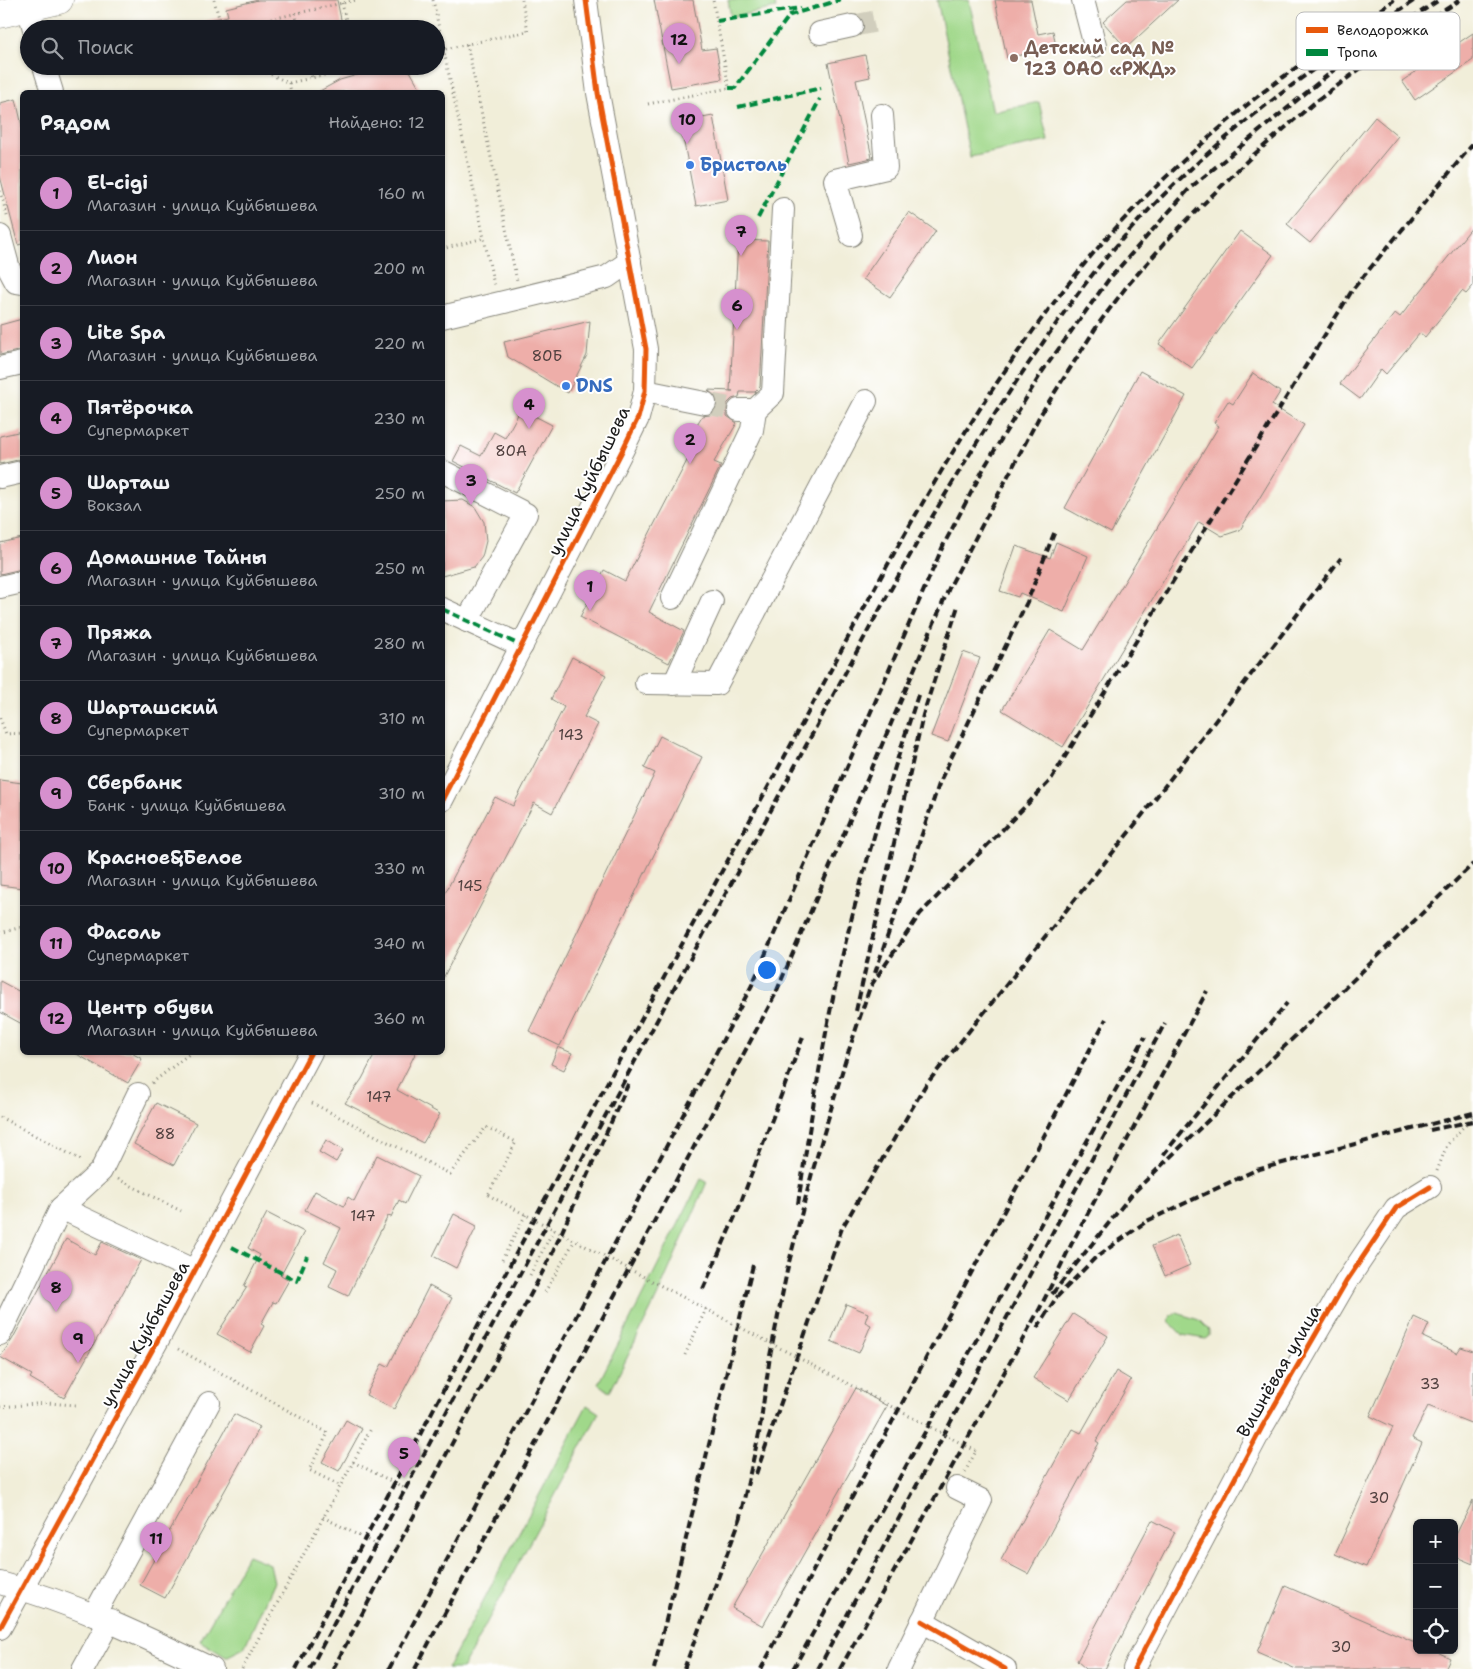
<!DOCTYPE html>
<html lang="ru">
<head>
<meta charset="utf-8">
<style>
	:root { --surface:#171b24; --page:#242831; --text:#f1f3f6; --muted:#9ea1a6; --line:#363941; --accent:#d690ce }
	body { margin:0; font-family:"Shantell Sans",sans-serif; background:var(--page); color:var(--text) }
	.controls { position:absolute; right:15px; bottom:15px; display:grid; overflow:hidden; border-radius:8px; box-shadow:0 1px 4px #0004 }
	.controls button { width:45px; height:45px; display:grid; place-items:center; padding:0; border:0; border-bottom:1px solid var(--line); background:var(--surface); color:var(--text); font:25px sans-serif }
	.you { position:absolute; left:766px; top:969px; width:18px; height:18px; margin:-12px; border:4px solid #fff; border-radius:50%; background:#1a73e8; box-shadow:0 0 0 8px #1a73e833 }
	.badge { display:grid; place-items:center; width:32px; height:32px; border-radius:50%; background:var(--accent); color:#111; font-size:16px; font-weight:700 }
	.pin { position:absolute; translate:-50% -41px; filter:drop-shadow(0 1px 2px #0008) }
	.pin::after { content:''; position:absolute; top:26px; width:18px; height:15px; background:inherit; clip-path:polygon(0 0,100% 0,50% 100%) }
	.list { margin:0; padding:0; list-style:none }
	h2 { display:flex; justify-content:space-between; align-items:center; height:65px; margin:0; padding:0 20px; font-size:21px }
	h2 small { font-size:16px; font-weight:400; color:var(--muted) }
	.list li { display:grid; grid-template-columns:32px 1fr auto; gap:15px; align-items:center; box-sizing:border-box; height:75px; padding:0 20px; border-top:1px solid var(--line) }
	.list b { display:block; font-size:19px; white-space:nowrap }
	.list p { margin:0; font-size:16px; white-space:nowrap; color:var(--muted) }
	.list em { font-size:16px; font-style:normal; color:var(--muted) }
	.icon { flex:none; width:28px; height:28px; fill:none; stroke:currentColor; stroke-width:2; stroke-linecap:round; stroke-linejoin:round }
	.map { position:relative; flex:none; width:1473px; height:1669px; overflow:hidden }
	.search { position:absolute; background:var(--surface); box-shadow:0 1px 4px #0004; left:20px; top:20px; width:425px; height:55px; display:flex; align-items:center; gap:12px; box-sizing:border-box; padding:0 18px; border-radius:28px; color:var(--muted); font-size:19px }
	.panel { position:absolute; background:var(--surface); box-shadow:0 1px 4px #0004; left:20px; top:90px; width:425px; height:965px; border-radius:8px }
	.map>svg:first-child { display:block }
	.green { fill:#a0d88a; stroke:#5e7a53 }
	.building { fill:#eeaea9 }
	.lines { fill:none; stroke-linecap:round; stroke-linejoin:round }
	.minor-tunnel { stroke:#d1cebd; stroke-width:22; stroke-dasharray:22 11; stroke-linecap:butt }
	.minor-casing { stroke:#86857a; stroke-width:24 }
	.major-casing { stroke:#86857a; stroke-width:29 }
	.path { stroke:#86857a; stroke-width:3; stroke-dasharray:1 4; stroke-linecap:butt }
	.minor { stroke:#fff; stroke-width:22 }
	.major { stroke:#fff; stroke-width:28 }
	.rail { stroke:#1c1c1c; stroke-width:4; stroke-dasharray:8 4; stroke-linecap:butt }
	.path-bridge { stroke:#86857a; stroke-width:3; stroke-dasharray:1 4; stroke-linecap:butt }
	.quiet { stroke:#00873e; stroke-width:4; stroke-dasharray:8 4; stroke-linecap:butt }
	.cycleway-casing { stroke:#fff; stroke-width:8 }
	.cycleway { stroke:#e8590c; stroke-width:5 }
	.education-dot { fill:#8d6e63; stroke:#fff; stroke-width:2 }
	.shop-dot { fill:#3f7fe0; stroke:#fff; stroke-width:2 }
	.labels { text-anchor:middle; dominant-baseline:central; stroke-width:4; stroke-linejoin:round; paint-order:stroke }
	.number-label { font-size:15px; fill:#50403f }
	.education-label { font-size:18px; font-weight:bold; fill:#785e54; stroke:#fff; text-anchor:start }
	.shop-label { font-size:18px; font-weight:bold; fill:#366cbe; stroke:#fff; text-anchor:start }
	.street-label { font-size:18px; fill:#1c1c1c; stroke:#fff }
	.key { fill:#fff; stroke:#bbb; stroke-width:1 }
	.key-label { font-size:14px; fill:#1c1c1c }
</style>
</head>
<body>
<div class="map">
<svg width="1473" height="1669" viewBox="0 0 1473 1669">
	<rect width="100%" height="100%" fill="#fff"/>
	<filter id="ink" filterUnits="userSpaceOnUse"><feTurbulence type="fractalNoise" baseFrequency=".02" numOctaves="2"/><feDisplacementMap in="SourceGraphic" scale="10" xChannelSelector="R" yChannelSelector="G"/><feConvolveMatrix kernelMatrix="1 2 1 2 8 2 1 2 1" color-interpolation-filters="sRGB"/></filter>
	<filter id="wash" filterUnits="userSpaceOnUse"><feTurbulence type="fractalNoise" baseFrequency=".0096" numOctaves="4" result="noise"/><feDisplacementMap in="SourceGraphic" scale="20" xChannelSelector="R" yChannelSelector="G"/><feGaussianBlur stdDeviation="1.12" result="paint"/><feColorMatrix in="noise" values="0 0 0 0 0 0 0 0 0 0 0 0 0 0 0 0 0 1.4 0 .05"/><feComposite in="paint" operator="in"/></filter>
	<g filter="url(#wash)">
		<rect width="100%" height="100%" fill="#f1eed9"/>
		<g class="green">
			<polygon points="728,0 774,0 776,8 731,17"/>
			<polygon points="937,0 969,0 993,112 1039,102 1048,141 970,157"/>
			<polygon points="701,1179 707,1182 657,1297 610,1392 598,1384"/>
			<polygon points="1177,1313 1199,1320 1209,1330 1209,1336 1205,1339 1182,1335 1169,1321 1171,1315"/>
			<polygon points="587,1405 599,1413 462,1669 447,1669"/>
			<polygon points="248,1555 270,1564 274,1582 244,1648 226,1657 200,1641"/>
		</g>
		<g id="blocks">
			<g class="building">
				<polygon points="258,0 337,0 343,29 196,29 195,23 228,16 226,8"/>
				<polygon points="654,0 693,0 702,50 716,48 722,79 671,88"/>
				<polygon points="995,0 1031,0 1038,34 1053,31 1056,47 1007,58"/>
				<polygon points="1127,0 1178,0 1126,48 1103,22"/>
				<polygon points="1473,33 1473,60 1415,100 1402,81"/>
				<polygon points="865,55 870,77 856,80 872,158 849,163 828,63"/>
				<polygon points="387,70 410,71 422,92 318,92 340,80 364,73"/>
				<polygon points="16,99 22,126 22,244 18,245 0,176 0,103"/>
				<polygon points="713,116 728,200 696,206 680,122"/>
				<polygon points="1375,117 1398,136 1310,243 1287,224"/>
				<polygon points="909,212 936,231 890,297 863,279"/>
				<polygon points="1473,226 1473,286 1466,294 1462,291 1425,337 1420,333 1386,374 1381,369 1360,399 1340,384 1395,313 1400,317"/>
				<polygon points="1240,231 1273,255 1192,368 1159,344"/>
				<polygon points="738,240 768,241 760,387 755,392 740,392 739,397 732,399 727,404 727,416 737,423 714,462 721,465 649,612 684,631 669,663 580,617 604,570 625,581 692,451 684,446 702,416 710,415 718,406 717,398 708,390 733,391 730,391"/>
				<polygon points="22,319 22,350 0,355 0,325"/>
				<polygon points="590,321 587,355 568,393 508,357 504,342"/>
				<polygon points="1140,371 1186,396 1111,533 1065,508"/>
				<polygon points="1253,373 1280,392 1272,405 1304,425 1240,530 1222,536 1199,522 1063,747 1002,710 1050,630 1083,650 1219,426 1214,423 1228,401 1233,404"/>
				<polygon points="521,409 552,425 515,493 453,461 461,446 481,456 494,432 505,438"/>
				<polygon points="22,431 22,459 0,464 0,436"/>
				<polygon points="463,500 475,507 484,522 486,541 482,557 474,567 442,576 442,501"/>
				<polygon points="22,538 22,569 0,574 0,543"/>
				<polygon points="1056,542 1088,556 1064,612 1020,593 1018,597 1000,591 1016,546 1050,558"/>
				<polygon points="963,652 980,658 948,742 931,736"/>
				<polygon points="572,657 606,675 584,717 598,724 552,813 534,803 442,980 442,899 495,797 513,806 564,707 551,699"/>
				<polygon points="660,736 702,757 560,1046 529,1031 655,773 644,768"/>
				<polygon points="0,780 22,783 22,888 0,885"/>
				<polygon points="0,981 22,993 22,1024 0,1012"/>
				<polygon points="558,1047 572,1053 564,1070 551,1064"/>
				<polygon points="73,1052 130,1052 142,1059 128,1083"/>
				<polygon points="376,1052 416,1052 397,1090 440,1114 423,1143 345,1103 362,1079"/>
				<polygon points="156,1103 196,1123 174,1165 134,1144"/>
				<polygon points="326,1140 343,1150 336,1162 319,1152"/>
				<polygon points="377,1155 419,1176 405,1204 399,1200 391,1217 388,1216 348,1296 329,1287 337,1269 324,1262 341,1228 305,1210 315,1191 344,1206 348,1197 354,1201"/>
				<polygon points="267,1213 304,1232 281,1275 289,1280 276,1303 273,1302 261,1324 264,1326 250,1352 217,1334 247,1287 244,1286 260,1255 248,1248"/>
				<polygon points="454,1214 477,1226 456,1268 433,1256"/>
				<polygon points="1177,1235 1190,1265 1165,1276 1152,1246"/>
				<polygon points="66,1239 95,1255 102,1242 141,1260 64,1398 30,1378 32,1375 0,1357 12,1340"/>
				<polygon points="429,1286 452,1298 394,1409 366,1395 382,1364 388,1367"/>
				<polygon points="846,1304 868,1313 865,1322 871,1325 859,1353 831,1341"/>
				<polygon points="1073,1314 1108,1336 1069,1400 1033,1378"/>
				<polygon points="1414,1317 1429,1324 1423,1337 1457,1353 1461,1347 1473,1351 1473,1424 1428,1406 1412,1438 1422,1443 1366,1567 1335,1554 1393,1427 1370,1416"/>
				<polygon points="1116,1371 1131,1380 1096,1441 1099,1443 1028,1574 1001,1560 1073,1429 1081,1433"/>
				<polygon points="856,1388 887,1406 763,1626 732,1608"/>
				<polygon points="234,1414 260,1427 165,1598 140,1585"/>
				<polygon points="346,1420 362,1429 339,1471 322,1462"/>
				<polygon points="1473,1500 1473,1564 1454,1556 1454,1539"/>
				<polygon points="1152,1520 1175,1532 1105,1669 1086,1669 1077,1661"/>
				<polygon points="1285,1586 1417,1643 1417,1650 1433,1650 1450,1658 1445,1669 1296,1669 1257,1652"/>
			</g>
		</g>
	</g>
	<g filter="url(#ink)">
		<use href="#blocks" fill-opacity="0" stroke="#86857a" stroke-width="1"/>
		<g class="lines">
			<g class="minor-tunnel">
				<polyline points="852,26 882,20"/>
				<polyline points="705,403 739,410"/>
			</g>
			<defs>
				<g id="minor">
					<polyline points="1083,0 1095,46"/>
					<polyline points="28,7 34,29"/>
					<polyline points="820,33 852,26"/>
					<polyline points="44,66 52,92"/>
					<polyline points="851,235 835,180 886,168 882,115"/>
					<polyline points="0,236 9,269 16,282 22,283"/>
					<polyline points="442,317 607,277 630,261"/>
					<polyline points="0,368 22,363"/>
					<polyline points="645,391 705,403"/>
					<polyline points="739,410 755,410 773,393 783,209"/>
					<polyline points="442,471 526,514 467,621"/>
					<polyline points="0,477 22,472"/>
					<polyline points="0,587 22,582"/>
					<polyline points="672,598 752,430 755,410"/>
					<polyline points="442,609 522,646"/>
					<polyline points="646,683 717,684 866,401"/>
					<polyline points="674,684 712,601"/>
					<polyline points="442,800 623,449 638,418 645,391 646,349 598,93 586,0"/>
					<polyline points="61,1208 195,1271"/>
					<polyline points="0,1334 61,1208 101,1171 138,1094"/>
					<path d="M0 1583C75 1603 143 1636 212 1669"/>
					<polyline points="94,1615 209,1403"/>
					<polyline points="922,1621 1005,1669"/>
					<polyline points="0,1628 166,1325 311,1052"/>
					<polyline points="83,1669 110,1620"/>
					<polyline points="899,1669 981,1500 957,1488"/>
					<polyline points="1134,1669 1262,1427 1346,1282 1396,1208 1430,1187"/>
				</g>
				<polyline id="major" points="0,14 59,0"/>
			</defs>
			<use href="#minor" class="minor-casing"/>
			<use href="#major" class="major-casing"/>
			<g class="path">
				<polyline points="214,0 222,29"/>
				<polyline points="433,0 494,285"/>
				<polyline points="342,3 348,29"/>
				<polyline points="295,13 299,29"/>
				<polyline points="227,29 356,0"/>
				<polyline points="467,44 517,281"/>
				<polyline points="436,51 528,31 522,0"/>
				<polyline points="253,66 289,83 365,66"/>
				<polyline points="309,66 312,78"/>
				<polyline points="289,83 291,92"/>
				<polyline points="648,104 729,88 713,0"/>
				<polyline points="0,191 8,219"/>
				<polyline points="442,249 484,238"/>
				<polyline points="0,718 6,734 22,733"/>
				<polyline points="0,933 22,927"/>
				<polyline points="152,1083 189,1054"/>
				<polyline points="312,1103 450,1174 486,1127 516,1142 488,1195"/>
				<polyline points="0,1117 83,1161"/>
				<polyline points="1437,1171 1447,1145 1473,1116"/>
				<polyline points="118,1179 181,1211"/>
				<polyline points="502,1260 526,1214"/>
				<polyline points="530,1275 554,1229"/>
				<polyline points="545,1292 575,1240"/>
				<polyline points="178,1349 328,1433 309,1470 339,1485"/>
				<polyline points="685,1355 706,1309"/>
				<polyline points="0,1407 47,1403 76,1405"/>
				<polyline points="353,1462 409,1490"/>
				<polyline points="965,1472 976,1451"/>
				<polyline points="323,1517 379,1546"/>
				<polyline points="242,1669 372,1427"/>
			</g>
			<use href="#minor" class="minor"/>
			<use href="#major" class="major"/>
			<g class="rail">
				<polyline points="875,973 940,781 1027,602 1055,531"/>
				<polyline points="856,1011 923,715 958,606"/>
				<polyline points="1430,1130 1473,1121"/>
				<polyline points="1163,1155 1287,1003"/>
				<path d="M798 1204C807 1142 817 1079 829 1017 851 907 884 799 919 692"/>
				<polyline points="703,1289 738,1210 803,1037"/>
				<polyline points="1052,1294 1132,1194 1473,864"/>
				<polyline points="1037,1328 1056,1298 1095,1258 1147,1221 1256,1170 1473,1113"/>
				<polyline points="756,1474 842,1228 925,1086 1130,831 1341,558"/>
				<polyline points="739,1521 759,1434 770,1356 788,1266 812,1173 845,1062 870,987 920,914 1050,781 1353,289 1473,144"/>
				<path d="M296 1669C448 1382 599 1094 756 809 858 624 950 427 1086 262 1133 205 1196 147 1253 100 1298 64 1347 33 1394 0"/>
				<path d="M310 1669C465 1375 623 1082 782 790 858 650 931 508 1020 376 1051 331 1081 286 1117 245 1201 147 1308 70 1415 0"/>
				<polyline points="333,1669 552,1254 630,1080"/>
				<polyline points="389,1669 752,985 943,546 985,466 1042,372 1109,279 1190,188 1335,69 1439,0"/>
				<polyline points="415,1669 775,995 949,588 1039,417 1099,323 1127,286 1171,236 1250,158 1314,103 1399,40 1460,0"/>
				<polyline points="654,1669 753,1265"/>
				<polyline points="684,1669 742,1514"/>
				<polyline points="761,1669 1106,1019"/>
				<polyline points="793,1669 1145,1037"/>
				<polyline points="818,1669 1165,1023"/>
				<polyline points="840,1669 1040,1308 1073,1241 1207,991"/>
			</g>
			<polyline class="path-bridge" points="488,1195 976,1451"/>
			<g class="quiet">
				<polyline points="717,21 801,8"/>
				<polyline points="729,88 735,88 790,15 840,0"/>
				<polyline points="738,107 821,88"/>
				<polyline points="758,218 820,99"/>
				<polyline points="442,609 522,646"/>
				<polyline points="232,1247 297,1281 307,1256"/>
			</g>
			<defs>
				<g id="cycleway">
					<polyline points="442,800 623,449 638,418 645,391 646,349 598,93 586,0"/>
					<polyline points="922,1621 1005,1669"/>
					<polyline points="0,1628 166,1325 311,1052"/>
					<polyline points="1134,1669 1262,1427 1346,1282 1396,1208 1430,1187"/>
				</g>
			</defs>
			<use href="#cycleway" class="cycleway-casing"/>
			<use href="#cycleway" class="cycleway"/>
		</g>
	</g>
	<circle class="education-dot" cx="1014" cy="58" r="5"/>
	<g class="shop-dot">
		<circle cx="690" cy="165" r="5"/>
		<circle cx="566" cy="386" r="5"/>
	</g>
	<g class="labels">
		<g class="number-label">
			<text x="547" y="356">80Б</text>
			<text x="511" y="451">80А</text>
			<text x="571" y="735">143</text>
			<text x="470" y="886">145</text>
			<text x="379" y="1097">147</text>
			<text x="165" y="1134">88</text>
			<text x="363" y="1216">147</text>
			<text x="1430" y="1384">33</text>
			<text x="1379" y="1498">30</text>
			<text x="1341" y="1647">30</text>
		</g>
		<g class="education-label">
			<text x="1024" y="48">Детский сад №<tspan x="1024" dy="21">123 ОАО «РЖД»</tspan></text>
		</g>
		<g class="shop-label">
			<text x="700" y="165">Бристоль</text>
			<text x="576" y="386">DNS</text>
		</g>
		<g class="street-label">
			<text transform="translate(589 481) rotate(-64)">улица Куйбышева</text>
			<text transform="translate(145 1334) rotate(-61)">улица Куйбышева</text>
			<text transform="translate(1279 1371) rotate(-60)">Вишнёвая улица</text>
		</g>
	</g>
	<rect x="1296" y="12" width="164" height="58" rx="8" class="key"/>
	<rect x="1306" y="27" width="22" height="6" fill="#e8590c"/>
	<rect x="1306" y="49" width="22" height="7" fill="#00873e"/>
	<g class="key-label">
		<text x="1337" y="35">Велодорожка</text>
		<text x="1337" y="57">Тропа</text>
	</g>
</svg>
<div class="controls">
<button>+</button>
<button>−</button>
<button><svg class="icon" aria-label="locate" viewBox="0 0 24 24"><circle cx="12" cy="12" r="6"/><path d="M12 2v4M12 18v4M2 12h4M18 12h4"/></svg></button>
</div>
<div class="you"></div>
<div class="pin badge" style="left:590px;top:611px">1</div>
<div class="pin badge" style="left:690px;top:464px">2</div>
<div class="pin badge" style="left:471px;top:505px">3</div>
<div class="pin badge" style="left:529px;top:429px">4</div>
<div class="pin badge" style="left:404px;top:1478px">5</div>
<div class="pin badge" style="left:737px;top:330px">6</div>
<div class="pin badge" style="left:741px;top:256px">7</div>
<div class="pin badge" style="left:56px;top:1312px">8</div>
<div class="pin badge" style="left:78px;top:1363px">9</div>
<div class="pin badge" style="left:687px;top:144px">10</div>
<div class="pin badge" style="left:156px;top:1563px">11</div>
<div class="pin badge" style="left:679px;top:64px">12</div>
<div class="search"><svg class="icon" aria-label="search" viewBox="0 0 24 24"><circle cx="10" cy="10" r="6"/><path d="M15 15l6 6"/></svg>Поиск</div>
<section class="panel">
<h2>Рядом<small>Найдено: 12</small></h2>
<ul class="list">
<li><span class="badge">1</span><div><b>El-cigi</b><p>Магазин · улица Куйбышева</p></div><em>160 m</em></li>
<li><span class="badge">2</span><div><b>Лион</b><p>Магазин · улица Куйбышева</p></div><em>200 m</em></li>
<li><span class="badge">3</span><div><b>Lite Spa</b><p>Магазин · улица Куйбышева</p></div><em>220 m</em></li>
<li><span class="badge">4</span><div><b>Пятёрочка</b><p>Супермаркет</p></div><em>230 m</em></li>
<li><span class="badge">5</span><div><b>Шарташ</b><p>Вокзал</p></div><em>250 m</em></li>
<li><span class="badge">6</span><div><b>Домашние Тайны</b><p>Магазин · улица Куйбышева</p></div><em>250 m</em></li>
<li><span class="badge">7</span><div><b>Пряжа</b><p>Магазин · улица Куйбышева</p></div><em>280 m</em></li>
<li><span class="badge">8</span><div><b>Шарташский</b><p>Супермаркет</p></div><em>310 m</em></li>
<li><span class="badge">9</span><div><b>Сбербанк</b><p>Банк · улица Куйбышева</p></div><em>310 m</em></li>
<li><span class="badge">10</span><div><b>Красное&amp;Белое</b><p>Магазин · улица Куйбышева</p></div><em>330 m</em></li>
<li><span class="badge">11</span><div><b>Фасоль</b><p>Супермаркет</p></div><em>340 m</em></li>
<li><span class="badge">12</span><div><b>Центр обуви</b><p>Магазин · улица Куйбышева</p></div><em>360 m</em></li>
</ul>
</section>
</div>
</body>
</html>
